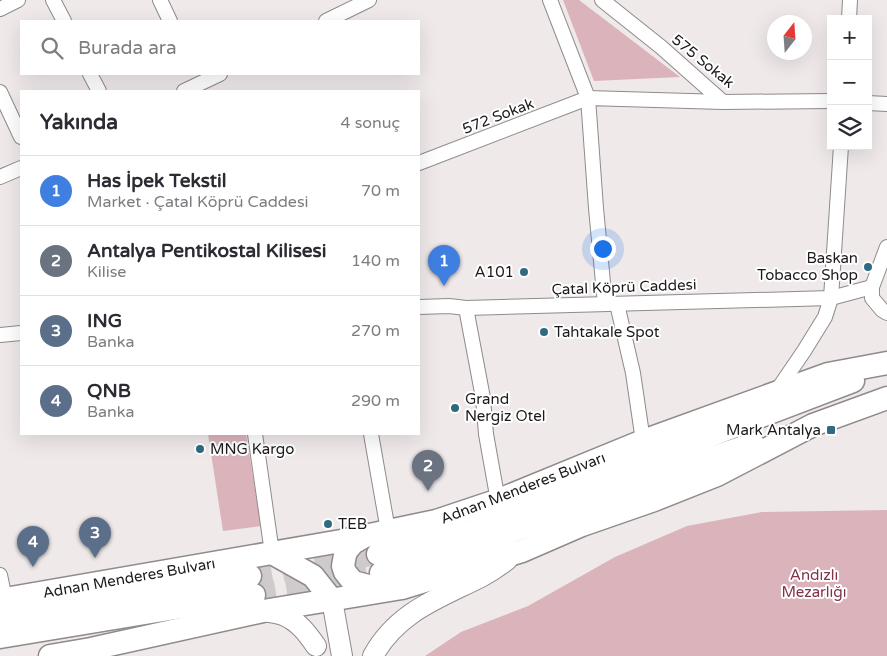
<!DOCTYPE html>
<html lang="tr">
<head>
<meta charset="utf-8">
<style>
	:root { --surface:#fff; --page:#f2f2f3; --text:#2b2b33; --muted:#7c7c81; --line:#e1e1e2; --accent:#1a73e8 }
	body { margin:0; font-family:"Varela Round",sans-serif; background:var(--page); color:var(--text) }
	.controls { position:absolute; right:15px; top:15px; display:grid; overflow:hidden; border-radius:0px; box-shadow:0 5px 20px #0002 }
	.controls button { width:45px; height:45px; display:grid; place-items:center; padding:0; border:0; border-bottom:1px solid var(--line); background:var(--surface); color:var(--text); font:25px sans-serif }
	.compass { position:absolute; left:767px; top:15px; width:45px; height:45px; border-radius:50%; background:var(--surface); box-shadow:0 5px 20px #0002; rotate:17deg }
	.you { position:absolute; left:602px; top:248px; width:18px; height:18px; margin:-12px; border:4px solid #fff; border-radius:50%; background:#1a73e8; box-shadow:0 0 0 8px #1a73e833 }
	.badge { display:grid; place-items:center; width:32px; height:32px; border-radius:50%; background:var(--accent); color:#fff; font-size:16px; font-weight:700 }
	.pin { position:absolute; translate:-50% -41px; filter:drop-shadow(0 1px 2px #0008) }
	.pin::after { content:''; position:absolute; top:26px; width:18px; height:15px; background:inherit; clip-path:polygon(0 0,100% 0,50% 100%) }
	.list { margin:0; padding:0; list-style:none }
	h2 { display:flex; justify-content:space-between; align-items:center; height:65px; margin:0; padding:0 20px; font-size:21px }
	h2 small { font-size:16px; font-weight:400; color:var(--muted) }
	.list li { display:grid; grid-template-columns:32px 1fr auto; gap:15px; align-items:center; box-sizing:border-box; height:70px; padding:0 20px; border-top:1px solid var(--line) }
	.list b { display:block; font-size:19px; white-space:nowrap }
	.list p { margin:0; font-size:16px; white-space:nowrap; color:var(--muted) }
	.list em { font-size:16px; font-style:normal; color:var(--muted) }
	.icon { flex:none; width:28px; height:28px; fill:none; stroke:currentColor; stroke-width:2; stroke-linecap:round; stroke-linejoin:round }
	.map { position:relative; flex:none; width:887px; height:656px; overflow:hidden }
	.search { position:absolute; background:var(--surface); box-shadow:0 5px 20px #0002; left:20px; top:20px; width:400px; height:55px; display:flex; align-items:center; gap:12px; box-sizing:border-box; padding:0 18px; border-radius:0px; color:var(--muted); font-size:19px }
	.panel { position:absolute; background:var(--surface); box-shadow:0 5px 20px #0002; left:20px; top:90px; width:400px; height:345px; border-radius:0px }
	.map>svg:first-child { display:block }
	.green { fill:#dbb3bb }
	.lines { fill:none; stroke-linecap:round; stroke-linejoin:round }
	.primary-tunnel { stroke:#cfcacb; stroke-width:22; stroke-dasharray:22 11; stroke-linecap:butt }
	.minor-casing { stroke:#908a8b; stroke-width:16 }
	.secondary-casing { stroke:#908a8b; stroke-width:22 }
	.primary-casing { stroke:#908a8b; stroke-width:25 }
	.minor { stroke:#fff; stroke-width:14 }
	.secondary { stroke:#fff; stroke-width:20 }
	.primary { stroke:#fff; stroke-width:22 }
	.poi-dot { fill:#2f6a82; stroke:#fff; stroke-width:2 }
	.labels { text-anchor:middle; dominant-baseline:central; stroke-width:4; stroke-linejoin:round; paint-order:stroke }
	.street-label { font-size:15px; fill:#1c1a1a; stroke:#fff }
	.poi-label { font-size:15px; fill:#1c1a1a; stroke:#fff; text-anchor:start }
	.park-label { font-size:15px; fill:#803349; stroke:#fff }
</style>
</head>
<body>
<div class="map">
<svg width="887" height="656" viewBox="0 0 887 656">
	<rect width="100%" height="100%" fill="#efe9ea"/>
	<g class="green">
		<polygon points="563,0 579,0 680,77 594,81"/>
		<polygon points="208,434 246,434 261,526 223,531"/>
		<polygon points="887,510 887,656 425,656 461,632 528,606 615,557 687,526 762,512"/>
	</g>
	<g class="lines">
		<g class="primary-tunnel">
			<polyline points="250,576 378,554"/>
			<polyline points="254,595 367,576"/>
		</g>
		<defs>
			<g id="minor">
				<polyline points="53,0 64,21"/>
				<polyline points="160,0 170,21"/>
				<polyline points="602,0 661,47 723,102 831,101"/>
				<polyline points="0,9 18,0"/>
				<polyline points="849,19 850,0"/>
				<polyline points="326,21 369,0"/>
				<polyline points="90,74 99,91"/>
				<polyline points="184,91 220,74"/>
				<polyline points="0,92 21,137"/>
				<polyline points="868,103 887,104"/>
				<polyline points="419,163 588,98 550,0"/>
				<polyline points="0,177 21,168"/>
				<polyline points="887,247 872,287 872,298 882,310 887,313"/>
				<polyline points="605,304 596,208 588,98 723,102"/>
				<polyline points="617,304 633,373 643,441"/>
				<polyline points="419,307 449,306 466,308 831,298 872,287"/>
				<polyline points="466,308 483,398 486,434 496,490 499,500"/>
				<polyline points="0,335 21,333"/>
				<polyline points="776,392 804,351 825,317 831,298 841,146"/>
				<polyline points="255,434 272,553"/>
				<polyline points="371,434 387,525"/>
				<polyline points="0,575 5,599"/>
			</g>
			<g id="secondary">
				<polyline points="332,600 342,656"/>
				<path d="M263 611C269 612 277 613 283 615 298 621 307 633 316 646"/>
				<path d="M373 656C397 612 439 598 481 577 490 572 499 566 507 560"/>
			</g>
			<g id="primary">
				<polyline points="365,536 353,543 347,550 345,555 343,566 345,572 353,582 380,589"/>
				<polyline points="272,553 313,576 332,600"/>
				<polyline points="378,554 472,532 706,437 853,381"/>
				<polyline points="381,573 424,563 463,550 652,478 753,444"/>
				<polyline points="0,600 341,541 436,521 499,500 643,441 828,374 887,363"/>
				<polyline points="0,618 250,576"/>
				<polyline points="0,637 254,595"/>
				<polyline points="50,656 91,649 263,611 402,588 522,551 582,525 654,500 717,475 813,425 887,398"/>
			</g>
		</defs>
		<use href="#minor" class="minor-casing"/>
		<use href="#secondary" class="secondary-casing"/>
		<use href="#primary" class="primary-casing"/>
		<use href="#minor" class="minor"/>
		<use href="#secondary" class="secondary"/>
		<use href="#primary" class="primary"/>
	</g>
	<g class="poi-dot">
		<circle cx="868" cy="267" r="5"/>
		<circle cx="524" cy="272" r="5"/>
		<circle cx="544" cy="332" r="5"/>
		<circle cx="455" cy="408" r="5"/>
		<rect x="826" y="425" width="10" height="10" rx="2.5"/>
		<circle cx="200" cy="449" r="5"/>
		<circle cx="328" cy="524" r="5"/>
	</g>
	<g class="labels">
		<g class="street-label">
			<text transform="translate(703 61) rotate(39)">575 Sokak</text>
			<text transform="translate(498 116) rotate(-21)">572 Sokak</text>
			<text transform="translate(624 287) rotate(-2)">Çatal Köprü Caddesi</text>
			<text transform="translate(523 488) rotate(-21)">Adnan Menderes Bulvarı</text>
			<text transform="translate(129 578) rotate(-10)">Adnan Menderes Bulvarı</text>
		</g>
		<g class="poi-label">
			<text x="858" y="258" text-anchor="end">Baskan<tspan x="858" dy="17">Tobacco Shop</tspan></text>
			<text x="514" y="272" text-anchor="end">A101</text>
			<text x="554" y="332">Tahtakale Spot</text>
			<text x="465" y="399">Grand<tspan x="465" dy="17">Nergiz Otel</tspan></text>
			<text x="821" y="430" text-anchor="end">Mark Antalya</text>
			<text x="210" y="449">MNG Kargo</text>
			<text x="338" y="524">TEB</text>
		</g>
		<g class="park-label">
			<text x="814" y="575">Andızlı<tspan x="814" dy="17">Mezarlığı</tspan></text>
		</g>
	</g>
</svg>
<div class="controls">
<button>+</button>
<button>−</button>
<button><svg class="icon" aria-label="layers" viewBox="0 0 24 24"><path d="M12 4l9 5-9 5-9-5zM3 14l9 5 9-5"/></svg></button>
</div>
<svg class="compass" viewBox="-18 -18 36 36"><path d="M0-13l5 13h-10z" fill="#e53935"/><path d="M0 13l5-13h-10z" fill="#7c7c81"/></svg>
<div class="you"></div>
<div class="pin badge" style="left:444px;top:286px;background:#3f7fe0">1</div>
<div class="pin badge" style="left:428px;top:491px;background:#6b7280">2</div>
<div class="pin badge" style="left:95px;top:558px;background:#5c6f8a">3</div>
<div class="pin badge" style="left:33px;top:567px;background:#5c6f8a">4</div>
<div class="search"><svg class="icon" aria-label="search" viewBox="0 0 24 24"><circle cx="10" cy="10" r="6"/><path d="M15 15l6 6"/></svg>Burada ara</div>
<section class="panel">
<h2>Yakında<small>4 sonuç</small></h2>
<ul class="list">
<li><span class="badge" style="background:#3f7fe0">1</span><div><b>Has İpek Tekstil</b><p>Market · Çatal Köprü Caddesi</p></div><em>70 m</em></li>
<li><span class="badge" style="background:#6b7280">2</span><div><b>Antalya Pentikostal Kilisesi</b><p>Kilise</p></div><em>140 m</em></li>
<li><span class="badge" style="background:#5c6f8a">3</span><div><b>ING</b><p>Banka</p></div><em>270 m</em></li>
<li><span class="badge" style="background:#5c6f8a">4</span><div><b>QNB</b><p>Banka</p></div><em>290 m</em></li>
</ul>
</section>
</div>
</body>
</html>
